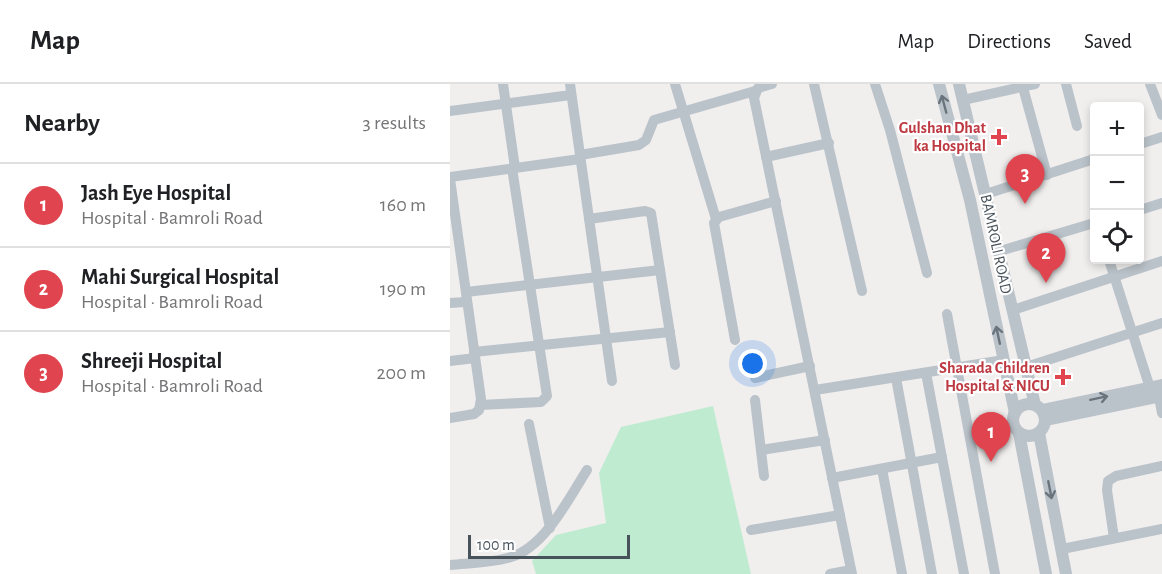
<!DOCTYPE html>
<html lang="en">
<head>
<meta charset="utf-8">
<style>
	:root { --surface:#fff; --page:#f2f2f2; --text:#202124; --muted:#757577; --line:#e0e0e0; --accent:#ea580c }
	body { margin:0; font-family:"Alegreya Sans",sans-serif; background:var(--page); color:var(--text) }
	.controls { position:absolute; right:18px; top:18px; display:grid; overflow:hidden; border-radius:6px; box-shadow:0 3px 9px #0003 }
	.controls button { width:54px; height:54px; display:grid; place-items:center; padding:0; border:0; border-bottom:2px solid var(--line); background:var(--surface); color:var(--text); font:30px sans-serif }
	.scale { position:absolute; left:18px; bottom:15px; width:162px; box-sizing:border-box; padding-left:6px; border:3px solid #48525a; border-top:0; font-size:16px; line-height:21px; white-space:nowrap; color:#48525a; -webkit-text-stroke:4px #fff; paint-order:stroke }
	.you { position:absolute; left:303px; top:280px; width:21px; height:21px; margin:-15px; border:4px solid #fff; border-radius:50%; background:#1a73e8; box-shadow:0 0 0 9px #1a73e833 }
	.badge { display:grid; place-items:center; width:39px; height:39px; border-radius:50%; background:var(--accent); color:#fff; font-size:20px; font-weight:700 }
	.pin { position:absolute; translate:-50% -50px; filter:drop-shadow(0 2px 3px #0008) }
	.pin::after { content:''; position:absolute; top:32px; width:21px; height:18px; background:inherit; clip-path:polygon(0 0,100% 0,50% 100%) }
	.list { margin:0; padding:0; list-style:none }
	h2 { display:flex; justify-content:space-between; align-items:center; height:78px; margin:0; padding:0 24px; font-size:26px }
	h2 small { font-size:20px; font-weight:400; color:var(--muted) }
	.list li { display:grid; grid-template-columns:39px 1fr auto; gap:18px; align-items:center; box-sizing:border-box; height:84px; padding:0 24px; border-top:2px solid var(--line) }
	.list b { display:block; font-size:22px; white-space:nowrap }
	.list p { margin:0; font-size:20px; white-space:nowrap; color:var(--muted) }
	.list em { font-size:20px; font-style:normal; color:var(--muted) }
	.icon { flex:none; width:33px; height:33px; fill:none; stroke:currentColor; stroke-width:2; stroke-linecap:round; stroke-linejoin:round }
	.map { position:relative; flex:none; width:712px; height:490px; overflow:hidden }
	header { display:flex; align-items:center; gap:36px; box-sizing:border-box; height:84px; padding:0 30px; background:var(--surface); border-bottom:2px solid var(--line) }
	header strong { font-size:28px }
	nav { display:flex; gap:33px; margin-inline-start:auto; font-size:21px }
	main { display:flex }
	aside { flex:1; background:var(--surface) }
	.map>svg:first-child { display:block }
	.green { fill:#bfecd1 }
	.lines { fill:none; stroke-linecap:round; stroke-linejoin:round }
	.minor { stroke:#bbc3ca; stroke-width:10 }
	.tertiary { stroke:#bbc3ca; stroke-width:12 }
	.oneway { stroke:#6a747c }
	.health-dot { fill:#e0444e; stroke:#fff; stroke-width:2 }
	.labels { text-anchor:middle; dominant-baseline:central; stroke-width:4.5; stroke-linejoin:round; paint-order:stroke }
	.health-label { font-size:16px; font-weight:bold; fill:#be3a42; stroke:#fff; text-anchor:end }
	.street-label { font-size:16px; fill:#48525a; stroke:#fff }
</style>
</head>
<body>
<header>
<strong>Map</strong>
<nav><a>Map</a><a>Directions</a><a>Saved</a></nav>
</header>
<main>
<aside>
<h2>Nearby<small>3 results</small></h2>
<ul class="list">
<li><span class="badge" style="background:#e0444e">1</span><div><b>Jash Eye Hospital</b><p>Hospital · Bamroli Road</p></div><em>160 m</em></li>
<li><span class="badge" style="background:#e0444e">2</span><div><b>Mahi Surgical Hospital</b><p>Hospital · Bamroli Road</p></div><em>190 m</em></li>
<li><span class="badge" style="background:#e0444e">3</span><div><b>Shreeji Hospital</b><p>Hospital · Bamroli Road</p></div><em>200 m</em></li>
</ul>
</aside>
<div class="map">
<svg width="712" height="490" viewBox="0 0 712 490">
	<rect width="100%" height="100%" fill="#f1eeee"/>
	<polygon class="green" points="263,322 301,490 86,490 82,477 106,451 156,439 149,389 171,343"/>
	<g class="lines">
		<g class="minor">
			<polyline points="53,0 65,84"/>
			<polyline points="120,0 162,297"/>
			<polyline points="225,0 266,135"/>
			<polyline points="322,0 308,4 304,14 402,490"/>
			<polyline points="364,0 412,207"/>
			<polyline points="425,0 440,46 477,189"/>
			<polyline points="572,0 597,91"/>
			<polyline points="616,0 627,42"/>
			<polyline points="700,0 712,31"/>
			<polyline points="513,16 585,0"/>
			<polyline points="0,27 121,11"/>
			<polyline points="690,60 712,53"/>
			<polyline points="130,71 189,61 196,56 204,36 305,7"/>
			<polyline points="316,73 379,59"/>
			<polyline points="0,93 130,75"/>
			<polyline points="0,95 31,315 29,326 24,330 0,334"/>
			<polyline points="536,110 644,75"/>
			<polyline points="690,126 712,119"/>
			<polyline points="139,135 195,127 201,129 225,281"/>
			<polyline points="550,167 644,139"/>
			<polyline points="659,176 700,304"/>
			<polyline points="16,208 210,186"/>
			<polyline points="0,219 16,218"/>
			<polyline points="563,226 712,177"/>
			<polyline points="497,230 545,490"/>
			<polyline points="285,256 264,139 269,133 326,117"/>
			<polyline points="24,268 220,248"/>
			<polyline points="0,277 25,274"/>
			<polyline points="576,283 712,239"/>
			<polyline points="476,289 514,490"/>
			<polyline points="305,294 360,282"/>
			<polyline points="446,294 482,490"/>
			<polyline points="365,306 554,276"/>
			<polyline points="709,313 712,329"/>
			<polyline points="305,316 314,392"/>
			<polyline points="30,321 91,318 97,312 62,84"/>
			<polyline points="79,340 100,444"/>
			<polyline points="311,366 375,356"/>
			<polyline points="432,385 452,490"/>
			<polyline points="382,394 492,373"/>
			<polyline points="301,446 390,431"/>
			<polyline points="664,454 657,406 658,397 666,392 712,382"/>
			<polyline points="612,465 712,445"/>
			<path d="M0 481C20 479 42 479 61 473 95 463 119 414 137 386"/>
			<polyline points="380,490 401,486"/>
		</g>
		<g class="tertiary">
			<polyline points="489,0 520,116 565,329"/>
			<polyline points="509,0 585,321"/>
			<circle cx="579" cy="336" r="16"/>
			<polyline points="592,326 712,301"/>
			<polyline points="595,336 712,312"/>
			<polyline points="569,349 596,490"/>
			<polyline points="589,349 616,490"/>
		</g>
	</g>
	<defs><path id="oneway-shaft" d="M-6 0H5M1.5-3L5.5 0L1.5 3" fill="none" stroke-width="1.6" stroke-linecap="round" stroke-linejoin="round" transform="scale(1.5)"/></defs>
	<g class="oneway">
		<use href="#oneway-shaft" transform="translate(494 20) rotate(-105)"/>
		<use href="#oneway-shaft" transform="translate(548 251) rotate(-102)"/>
		<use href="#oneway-shaft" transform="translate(649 314) rotate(-12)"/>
		<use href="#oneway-shaft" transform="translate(600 406) rotate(79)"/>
	</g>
	<g class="health-dot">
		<path d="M546 44h6v6h6v6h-6v6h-6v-6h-6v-6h6z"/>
		<path d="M610 284h6v6h6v6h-6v6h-6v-6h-6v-6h6z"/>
	</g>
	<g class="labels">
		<g class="health-label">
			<text x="536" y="44">Gulshan Dhat<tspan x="536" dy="18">ka Hospital</tspan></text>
			<text x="600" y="284">Sharada Children<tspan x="600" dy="18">Hospital &amp; NICU</tspan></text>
		</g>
		<g class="street-label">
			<text transform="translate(546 160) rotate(78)">BAMROLI ROAD</text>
		</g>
	</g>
</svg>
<div class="controls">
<button>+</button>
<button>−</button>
<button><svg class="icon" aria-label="locate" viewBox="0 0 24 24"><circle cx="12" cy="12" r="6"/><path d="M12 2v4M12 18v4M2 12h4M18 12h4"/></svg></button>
</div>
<div class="scale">100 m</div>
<div class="you"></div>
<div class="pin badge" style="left:541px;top:378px;background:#e0444e">1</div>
<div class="pin badge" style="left:596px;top:199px;background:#e0444e">2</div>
<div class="pin badge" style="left:575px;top:120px;background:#e0444e">3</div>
</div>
</main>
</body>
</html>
